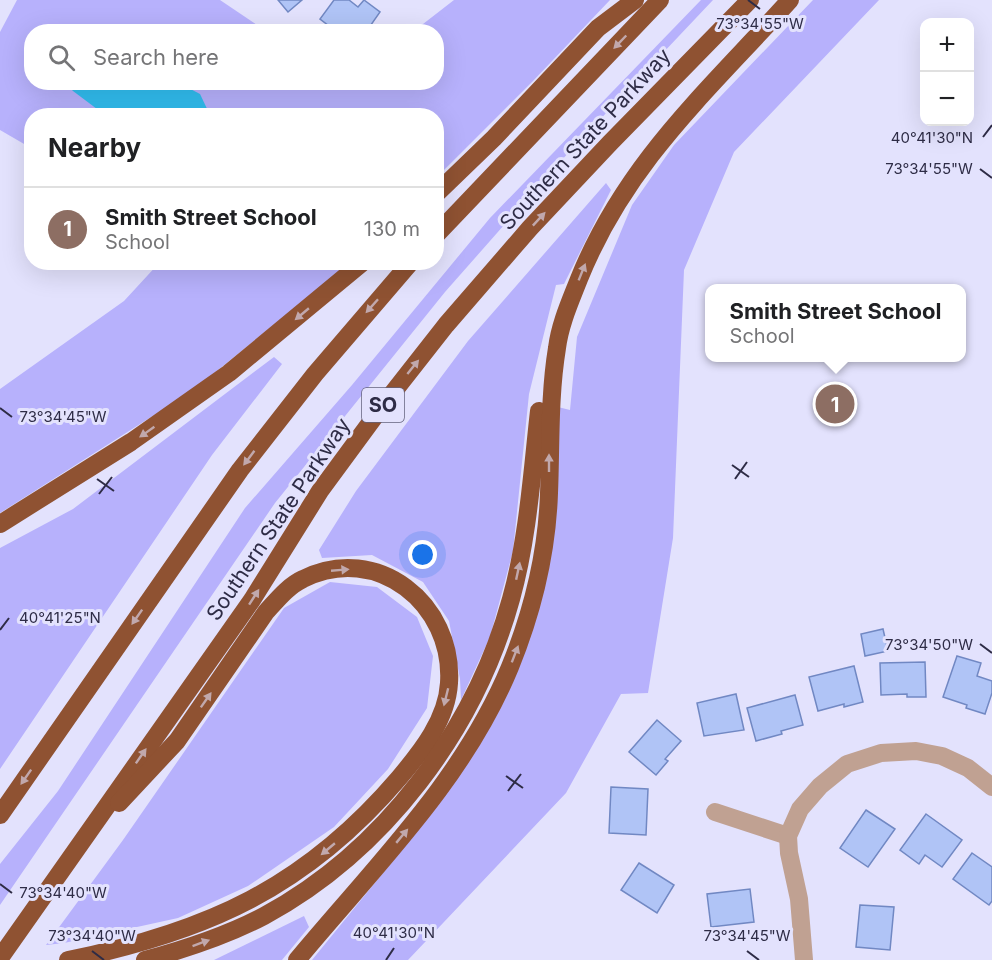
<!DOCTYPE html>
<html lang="en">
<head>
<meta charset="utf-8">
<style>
	:root { --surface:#fff; --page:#f6f6f6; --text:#202124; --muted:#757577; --line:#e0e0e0; --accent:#b45309 }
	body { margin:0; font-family:Inter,sans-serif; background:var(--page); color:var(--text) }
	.controls { position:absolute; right:18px; top:18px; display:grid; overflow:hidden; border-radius:12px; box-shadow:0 6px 24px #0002 }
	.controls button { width:54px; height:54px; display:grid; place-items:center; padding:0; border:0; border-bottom:2px solid var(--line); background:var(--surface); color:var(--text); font:30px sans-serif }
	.you { position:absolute; left:423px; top:555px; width:21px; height:21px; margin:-15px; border:4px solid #fff; border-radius:50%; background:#1a73e8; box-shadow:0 0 0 9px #1a73e833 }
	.badge { display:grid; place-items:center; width:39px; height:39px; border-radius:50%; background:var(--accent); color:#fff; font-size:20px; font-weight:700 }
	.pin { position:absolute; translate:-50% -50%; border:3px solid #fff; box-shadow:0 2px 6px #0006 }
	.popup { position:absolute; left:705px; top:284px; width:261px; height:78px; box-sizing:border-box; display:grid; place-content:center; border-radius:12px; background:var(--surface); filter:drop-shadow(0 2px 4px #0005); font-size:20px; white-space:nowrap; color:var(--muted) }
	.popup b { font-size:22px; color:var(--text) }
	.popup::after { content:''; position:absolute; left:50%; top:100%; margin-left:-12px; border:12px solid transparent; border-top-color:var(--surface) }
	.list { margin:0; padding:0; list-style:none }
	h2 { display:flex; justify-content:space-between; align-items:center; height:78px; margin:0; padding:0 24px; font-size:26px }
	h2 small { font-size:20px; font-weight:400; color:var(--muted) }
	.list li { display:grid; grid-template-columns:39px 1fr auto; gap:18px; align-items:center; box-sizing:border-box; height:84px; padding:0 24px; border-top:2px solid var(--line) }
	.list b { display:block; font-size:22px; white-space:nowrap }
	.list p { margin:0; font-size:20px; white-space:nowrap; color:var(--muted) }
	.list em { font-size:20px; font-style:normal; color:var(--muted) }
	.icon { flex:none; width:33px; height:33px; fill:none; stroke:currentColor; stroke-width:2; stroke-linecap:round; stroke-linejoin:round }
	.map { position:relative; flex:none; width:992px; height:960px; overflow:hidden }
	.search { position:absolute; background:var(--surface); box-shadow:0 6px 24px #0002; left:24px; top:24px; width:420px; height:66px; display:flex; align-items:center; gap:15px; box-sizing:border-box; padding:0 21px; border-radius:24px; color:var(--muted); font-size:22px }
	.panel { position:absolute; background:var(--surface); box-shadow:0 6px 24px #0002; left:24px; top:108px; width:420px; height:162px; border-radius:24px }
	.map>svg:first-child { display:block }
	.green { fill:#b7b1fc }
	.water { fill:#31bdef }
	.building { fill:#b0c4f6; stroke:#7188c3; stroke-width:1.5 }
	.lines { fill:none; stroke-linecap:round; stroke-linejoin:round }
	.minor { stroke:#c0a192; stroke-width:18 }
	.highway { stroke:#8f5232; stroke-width:18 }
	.oneway { fill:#c1a8ac }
	.ticks { fill:none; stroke:#2e2c46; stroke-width:2 }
	.labels { text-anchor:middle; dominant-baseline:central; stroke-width:6; stroke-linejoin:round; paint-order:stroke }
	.shield { fill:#e3e2fd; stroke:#64637d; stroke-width:1.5 }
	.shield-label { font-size:20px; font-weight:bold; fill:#2e2c46 }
	.street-label { font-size:21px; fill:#2e2c46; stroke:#e3e2fd }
	.ticks-label { font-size:15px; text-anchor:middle; fill:#2e2c46; stroke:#e3e2fd; stroke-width:6; stroke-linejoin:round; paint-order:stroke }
</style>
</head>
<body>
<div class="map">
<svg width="992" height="960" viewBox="0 0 992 960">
	<rect width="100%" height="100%" fill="#e3e2fd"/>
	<g class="green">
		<polygon points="17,0 220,0 266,31 32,32 32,82 341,82 345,85 348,82 436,82 436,32 414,31 454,0 610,0 533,81 437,177 436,116 32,116 31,148 0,130 0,32"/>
		<polygon points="701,0 713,0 557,165 445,292 275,503 0,905 0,864 58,791 245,508 352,385 490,218"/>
		<polygon points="813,0 879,0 734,152 684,270 673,538 648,693 621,694 566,793 408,960 312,960 418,830 537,610 558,407 570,410 577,337 632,205 674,145"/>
		<polygon points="606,183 611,190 564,284 556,285 529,394 513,551 490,637 461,700 460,679 449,621 423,582 372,555 322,558 319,550 356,491 468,341"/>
		<polygon points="159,263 350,263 192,391 0,513 0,389 124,301"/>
		<polygon points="274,357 282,364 212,455 0,769 0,548 73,509"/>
		<polygon points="330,582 377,587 417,617 433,656 427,708 388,769 334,827 248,886 178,918 64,943 46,945 123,840 284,608"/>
		<polygon points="304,916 309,927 282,960 214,960"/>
	</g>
	<polygon class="water" points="65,83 179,83 200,94 210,115 105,115 73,91"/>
	<g class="building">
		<polygon points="278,0 302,0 288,12"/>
		<polygon points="334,0 349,0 358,7 364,0 380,12 366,32 337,32 320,19"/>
		<polygon points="883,629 888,651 865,656 861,634"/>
		<polygon points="957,656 981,663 977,676 992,681 992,693 985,714 966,708 967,705 943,697"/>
		<polygon points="925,662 926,697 907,697 907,694 881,695 880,663"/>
		<polygon points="854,666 863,702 844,707 844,704 818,711 809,677"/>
		<polygon points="736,694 744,730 704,736 697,703"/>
		<polygon points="795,695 803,725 781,731 782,734 756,741 747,708"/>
		<polygon points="657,720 681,741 665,759 668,761 656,775 629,752"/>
		<polygon points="611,787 648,789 646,835 609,833"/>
		<polygon points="866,810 895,829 868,867 840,848"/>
		<polygon points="926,814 962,840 942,867 925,855 919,864 900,850"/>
		<polygon points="972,853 992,867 992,901 989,905 953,879"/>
		<polygon points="639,863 674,885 657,913 621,890"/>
		<polygon points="750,889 754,922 711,927 707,894"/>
		<polygon points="860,905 894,907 890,950 856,947"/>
	</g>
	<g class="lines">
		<g class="minor">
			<polyline points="715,812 788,836"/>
			<polyline points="804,960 799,899 789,853 788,836 800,809 820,786 847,764 881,753 916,751 942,756 968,768 992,787"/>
		</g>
		<g class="highway">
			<polyline points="436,194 494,138 598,28 635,0"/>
			<polyline points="436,235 660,0"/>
			<polyline points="0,524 131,442 229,373 363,262"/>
			<polyline points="0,815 240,470 315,374 411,262"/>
			<polyline points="0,958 252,600 320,491 384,404 446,325 530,228 610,143 750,0"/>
			<path d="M68 960C207 932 306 887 399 778 422 751 447 719 449 683 454 604 377 542 303 579 288 586 277 600 266 612L177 741 119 803"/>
			<path d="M145 960C186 949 226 936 264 916 384 851 475 730 511 599 528 538 532 473 539 411"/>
			<path d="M297 960C374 867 463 781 510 667 532 613 547 552 549 493 551 445 549 397 557 348 560 324 570 302 579 279 626 162 708 91 790 0"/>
		</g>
	</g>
	<defs><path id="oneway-solid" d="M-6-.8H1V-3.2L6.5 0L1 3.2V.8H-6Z" transform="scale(1.5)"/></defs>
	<g class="oneway">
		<use href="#oneway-solid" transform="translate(620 42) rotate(134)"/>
		<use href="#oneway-solid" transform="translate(539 219) rotate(-47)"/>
		<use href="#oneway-solid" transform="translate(582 272) rotate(-68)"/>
		<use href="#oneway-solid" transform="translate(372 306) rotate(132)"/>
		<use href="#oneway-solid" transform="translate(302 314) rotate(140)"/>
		<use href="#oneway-solid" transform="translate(413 367) rotate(-51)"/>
		<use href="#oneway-solid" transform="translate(147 432) rotate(145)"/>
		<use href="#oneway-solid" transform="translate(249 458) rotate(127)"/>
		<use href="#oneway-solid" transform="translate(549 463) rotate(-90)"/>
		<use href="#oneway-solid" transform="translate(340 570) rotate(-5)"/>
		<use href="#oneway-solid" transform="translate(518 571) rotate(-78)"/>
		<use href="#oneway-solid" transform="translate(254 597) rotate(-57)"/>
		<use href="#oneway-solid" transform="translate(137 617) rotate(125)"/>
		<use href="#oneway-solid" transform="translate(515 654) rotate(-69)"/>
		<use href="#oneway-solid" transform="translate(446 697) rotate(104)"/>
		<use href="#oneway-solid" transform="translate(206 700) rotate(-55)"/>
		<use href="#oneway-solid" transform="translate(141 756) rotate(-55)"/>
		<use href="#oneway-solid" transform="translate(26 777) rotate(125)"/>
		<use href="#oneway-solid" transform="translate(402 836) rotate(-50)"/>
		<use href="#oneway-solid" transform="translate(328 849) rotate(140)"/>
		<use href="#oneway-solid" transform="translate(201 943) rotate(-20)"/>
	</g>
	<path class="ticks" d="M748 0 760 9M983 137 992 125M980 169 992 178M0 408 12 417M732 465 749 477M97 479 114 491M735 479 747 462M99 494 112 477M0 630 9 618M980 644 992 653M506 776 523 788M508 791 521 774M0 884 12 893M92 951 104 960M747 951 759 960M386 960 394 948"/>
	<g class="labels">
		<rect class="shield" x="362" y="388" width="42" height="34" rx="4.5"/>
		<g class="shield-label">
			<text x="383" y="405">SO</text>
		</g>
		<g class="street-label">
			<text transform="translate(585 139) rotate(-47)">Southern State Parkway</text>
			<text transform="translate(278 519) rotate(-56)">Southern State Parkway</text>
		</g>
	</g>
	<g class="ticks-label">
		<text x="760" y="29">73°34'55"W</text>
		<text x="932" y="143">40°41'30"N</text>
		<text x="929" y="174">73°34'55"W</text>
		<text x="63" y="422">73°34'45"W</text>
		<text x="60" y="623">40°41'25"N</text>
		<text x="929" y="650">73°34'50"W</text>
		<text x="63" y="898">73°34'40"W</text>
		<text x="394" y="938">40°41'30"N</text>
		<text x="92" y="941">73°34'40"W</text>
		<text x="747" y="941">73°34'45"W</text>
	</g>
</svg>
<div class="controls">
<button>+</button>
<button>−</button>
</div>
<div class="you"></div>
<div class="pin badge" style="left:835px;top:404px;background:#8d6e63">1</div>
<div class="popup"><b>Smith Street School</b>School</div>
<div class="search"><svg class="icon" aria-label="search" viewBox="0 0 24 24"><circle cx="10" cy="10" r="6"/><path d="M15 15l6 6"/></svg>Search here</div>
<section class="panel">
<h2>Nearby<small></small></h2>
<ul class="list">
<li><span class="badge" style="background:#8d6e63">1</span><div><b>Smith Street School</b><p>School</p></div><em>130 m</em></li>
</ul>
</section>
</div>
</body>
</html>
